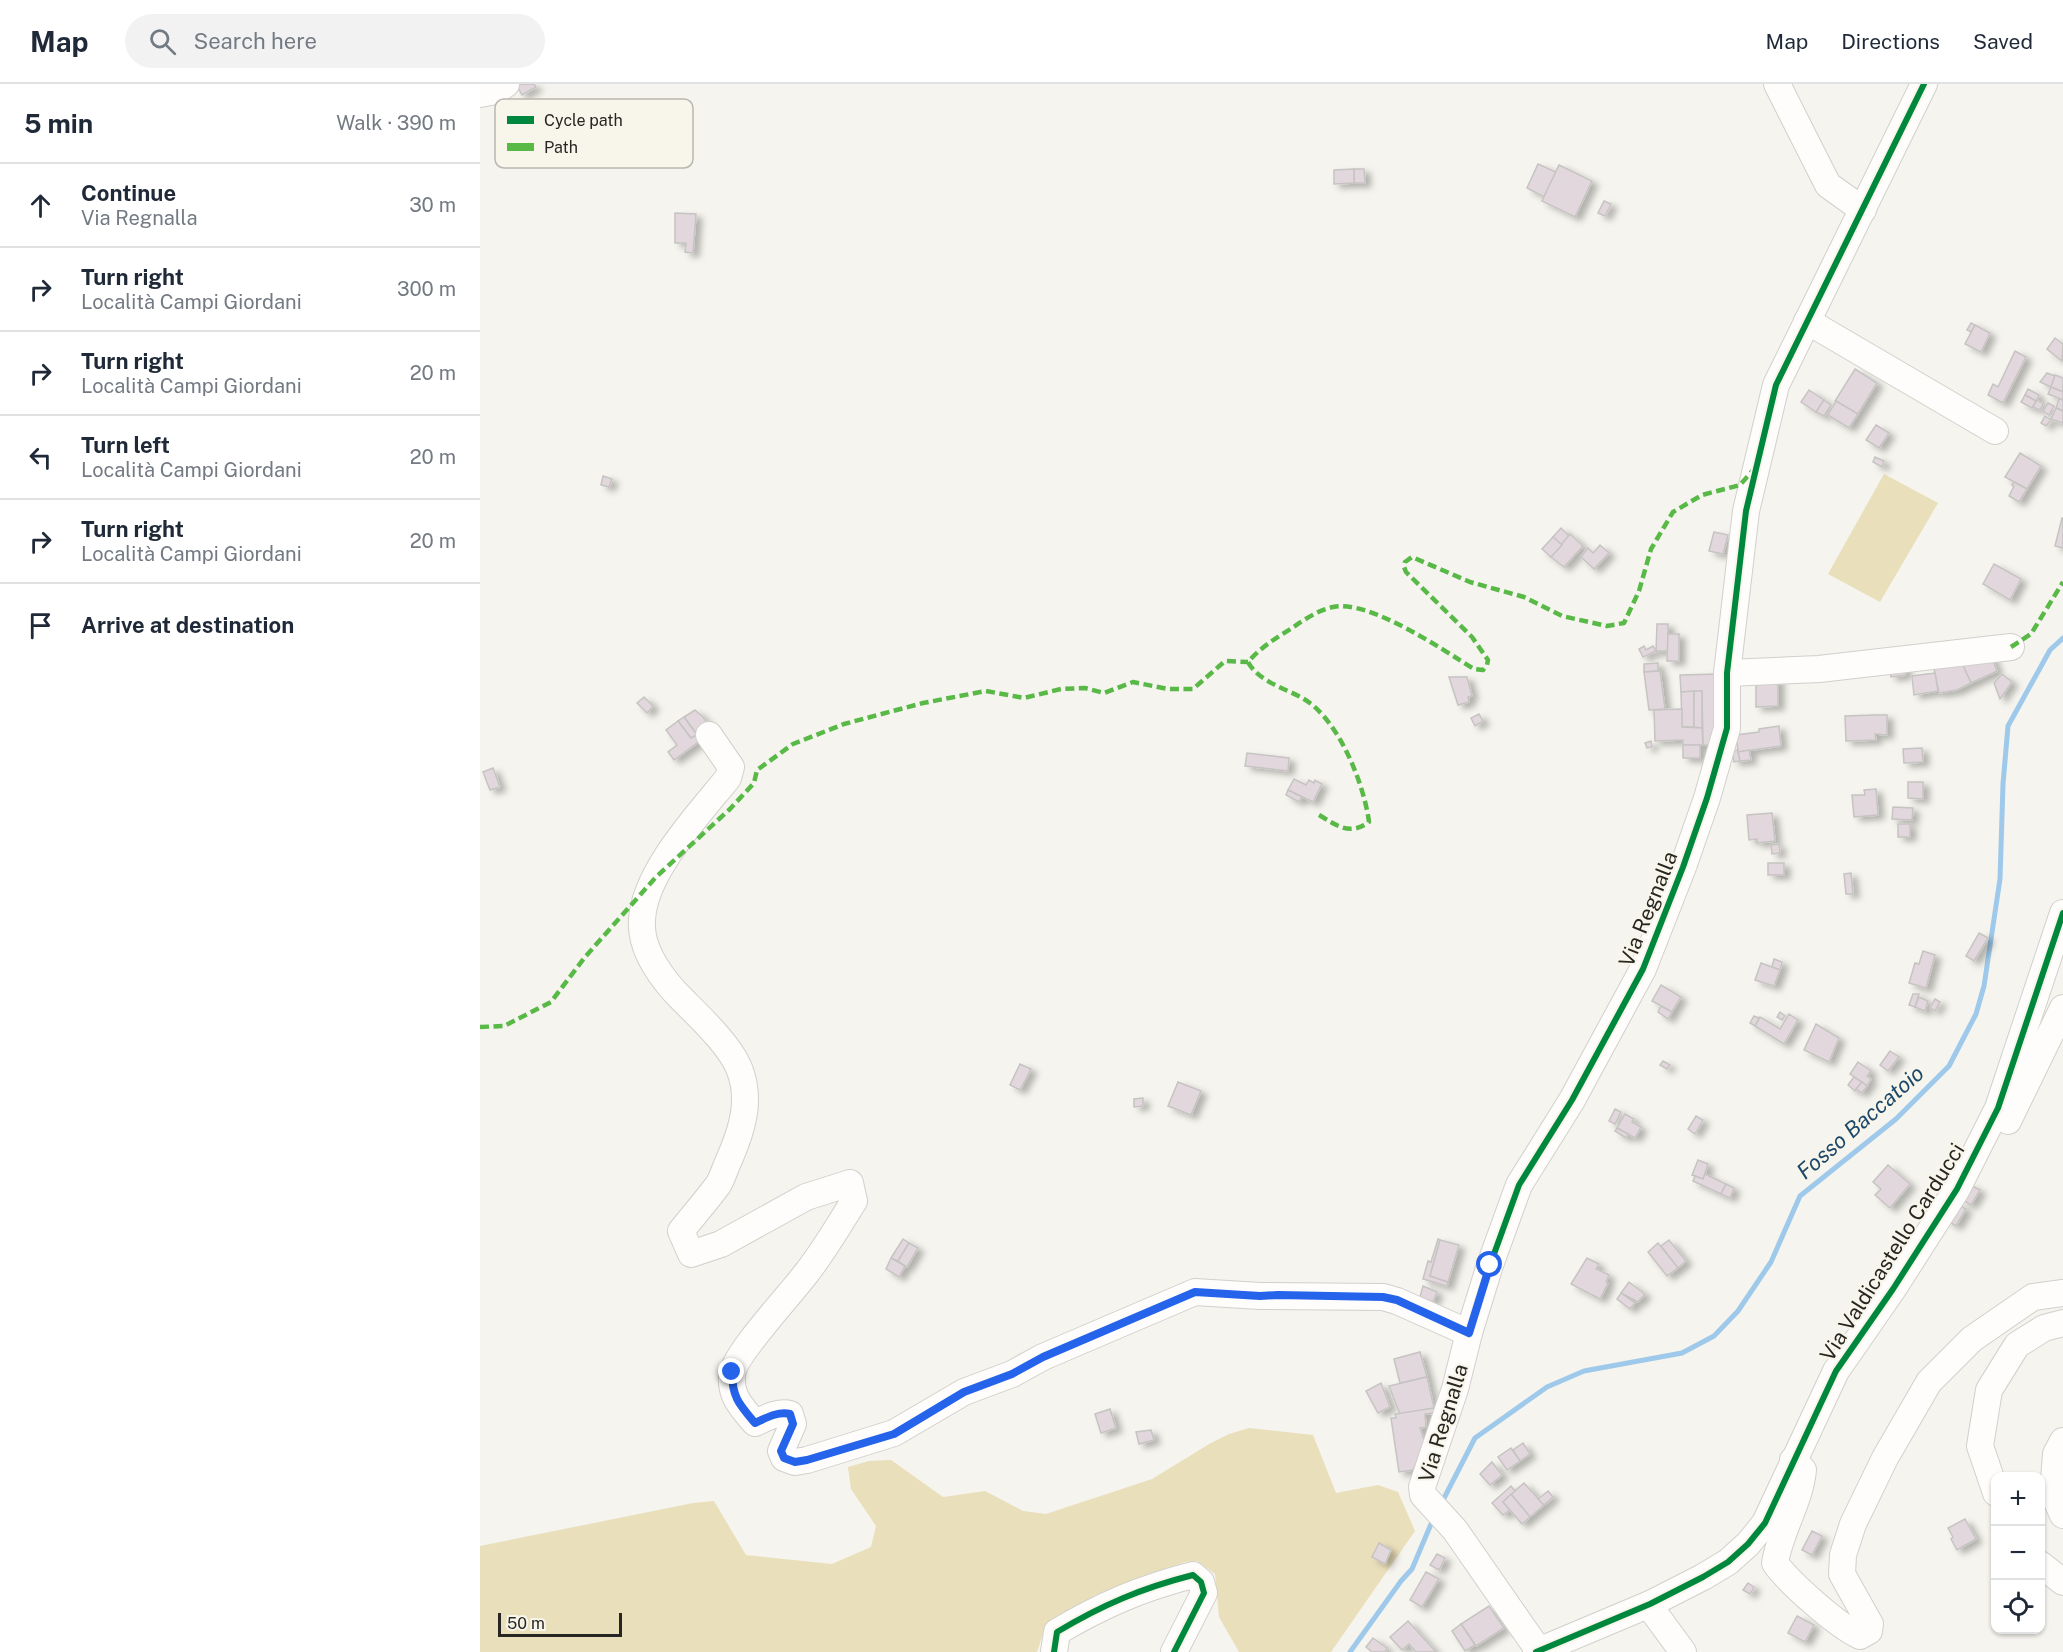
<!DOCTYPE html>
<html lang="en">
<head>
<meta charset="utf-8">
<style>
	:root { --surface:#fff; --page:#f2f2f3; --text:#1f2937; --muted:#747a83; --line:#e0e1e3 }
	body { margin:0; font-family:"Public Sans",sans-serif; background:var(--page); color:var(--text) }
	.controls { position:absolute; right:18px; bottom:18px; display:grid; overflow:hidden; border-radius:12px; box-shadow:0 2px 4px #0004 }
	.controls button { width:54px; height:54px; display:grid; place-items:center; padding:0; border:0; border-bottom:2px solid var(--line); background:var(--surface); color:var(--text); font:30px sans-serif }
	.scale { position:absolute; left:18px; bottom:15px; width:124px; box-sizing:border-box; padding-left:6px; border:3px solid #272622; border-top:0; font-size:16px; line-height:21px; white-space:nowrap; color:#272622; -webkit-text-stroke:4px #f8f5eb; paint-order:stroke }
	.stop { position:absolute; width:18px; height:18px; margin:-14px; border:4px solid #2563eb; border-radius:50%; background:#fff }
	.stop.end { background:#2563eb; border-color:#fff; box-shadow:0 2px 6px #0008 }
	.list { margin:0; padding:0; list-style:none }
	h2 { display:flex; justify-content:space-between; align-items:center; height:78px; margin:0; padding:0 24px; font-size:26px }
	h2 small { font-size:20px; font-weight:400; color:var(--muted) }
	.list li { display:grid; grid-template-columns:39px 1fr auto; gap:18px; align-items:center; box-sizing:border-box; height:84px; padding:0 24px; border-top:2px solid var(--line) }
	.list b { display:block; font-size:22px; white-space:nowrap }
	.list p { margin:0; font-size:20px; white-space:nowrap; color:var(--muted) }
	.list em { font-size:20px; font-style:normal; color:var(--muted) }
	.icon { flex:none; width:33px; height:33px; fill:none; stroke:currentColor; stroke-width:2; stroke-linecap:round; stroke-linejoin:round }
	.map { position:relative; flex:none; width:1583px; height:1568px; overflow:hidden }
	header { display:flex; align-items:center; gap:36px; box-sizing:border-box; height:84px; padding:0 30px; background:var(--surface); border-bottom:2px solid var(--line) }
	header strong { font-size:28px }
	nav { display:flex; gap:33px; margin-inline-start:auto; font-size:21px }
	.search { width:420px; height:54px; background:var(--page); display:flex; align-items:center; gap:15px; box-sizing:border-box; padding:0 21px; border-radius:33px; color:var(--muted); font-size:22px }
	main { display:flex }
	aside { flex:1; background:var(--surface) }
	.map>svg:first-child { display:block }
	.green { fill:#eadfbb }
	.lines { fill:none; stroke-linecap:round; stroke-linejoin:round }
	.stream { stroke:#9ec9ea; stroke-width:5 }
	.building { fill:#e3d7de; stroke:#c6c4c2; stroke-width:1.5; filter:url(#shadow) }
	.minor-casing { stroke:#d1d0cb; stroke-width:28 }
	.minor { stroke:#fefdfc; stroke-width:26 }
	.quiet { stroke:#58b947; stroke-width:4.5; stroke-dasharray:9 4.5; stroke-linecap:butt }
	.cycleway-casing { stroke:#f8f5eb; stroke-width:10 }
	.cycleway { stroke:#00873e; stroke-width:6 }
	.route { stroke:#2563eb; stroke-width:8 }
	.labels { text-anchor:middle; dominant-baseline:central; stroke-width:4.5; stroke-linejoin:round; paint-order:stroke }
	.street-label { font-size:21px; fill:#272622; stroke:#f8f5eb }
	.water-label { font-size:22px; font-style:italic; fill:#1c496b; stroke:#f8f5eb }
	.key { fill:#f8f5eb; stroke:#b9b7af; stroke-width:1.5 }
	.key-label { font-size:16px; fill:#272622 }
</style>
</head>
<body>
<header>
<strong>Map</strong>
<div class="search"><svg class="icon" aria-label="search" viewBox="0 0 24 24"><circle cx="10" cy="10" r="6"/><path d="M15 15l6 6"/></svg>Search here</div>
<nav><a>Map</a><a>Directions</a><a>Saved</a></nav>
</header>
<main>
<aside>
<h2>5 min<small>Walk · 390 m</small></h2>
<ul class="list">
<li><svg class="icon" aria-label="ahead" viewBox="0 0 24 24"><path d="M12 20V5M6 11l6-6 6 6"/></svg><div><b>Continue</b><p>Via Regnalla</p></div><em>30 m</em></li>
<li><svg class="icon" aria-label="right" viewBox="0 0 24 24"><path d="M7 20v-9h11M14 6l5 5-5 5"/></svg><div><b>Turn right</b><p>Località Campi Giordani</p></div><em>300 m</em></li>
<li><svg class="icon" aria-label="right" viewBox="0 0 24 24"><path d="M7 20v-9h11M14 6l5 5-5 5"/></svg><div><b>Turn right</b><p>Località Campi Giordani</p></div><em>20 m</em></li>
<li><svg class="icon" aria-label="left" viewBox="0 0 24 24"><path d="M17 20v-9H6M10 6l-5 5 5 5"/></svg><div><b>Turn left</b><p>Località Campi Giordani</p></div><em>20 m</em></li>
<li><svg class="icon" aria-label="right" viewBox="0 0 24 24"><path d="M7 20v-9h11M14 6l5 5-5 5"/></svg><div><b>Turn right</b><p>Località Campi Giordani</p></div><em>20 m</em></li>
<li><svg class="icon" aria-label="arrive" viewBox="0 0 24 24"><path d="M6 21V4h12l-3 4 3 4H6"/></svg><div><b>Arrive at destination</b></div></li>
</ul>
</aside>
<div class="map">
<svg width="1583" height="1568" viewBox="0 0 1583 1568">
	<defs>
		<filter id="shadow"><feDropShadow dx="6" dy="4" stdDeviation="3" flood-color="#0004"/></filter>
	</defs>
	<rect width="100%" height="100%" fill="#f5f4ee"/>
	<g class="green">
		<polygon points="1404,390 1458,419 1400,518 1348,490"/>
		<polygon points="769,1344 833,1351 856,1409 898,1401 918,1408 935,1447 851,1568 759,1568 739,1533 735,1490 717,1477 705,1478 615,1511 564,1547 557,1568 0,1568 0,1462 213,1419 234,1417 266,1471 352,1480 391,1463 396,1442 371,1405 368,1383 389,1377 411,1376 463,1413 505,1407 543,1427 566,1430 672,1395 731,1359 749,1350"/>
	</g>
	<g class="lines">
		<g class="stream">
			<polyline points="961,1420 995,1354 1067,1303 1104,1287 1202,1269 1234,1252 1258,1227 1291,1178 1320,1112 1416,1035 1469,982 1496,930 1504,902 1520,795 1523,700 1528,642 1570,566 1583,554"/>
			<polyline points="870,1568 921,1497 932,1485 954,1433"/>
		</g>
	</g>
	<g class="building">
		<polygon points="41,0 54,0 56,3 42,11 37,2"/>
		<polygon points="1058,80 1076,88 1064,113 1047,104"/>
		<polygon points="1079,81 1112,97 1095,133 1062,117"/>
		<polygon points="874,85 884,85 885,99 874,99"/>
		<polygon points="874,85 874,99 854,100 854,86"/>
		<polygon points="1124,117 1131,120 1125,132 1118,129"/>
		<polygon points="195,129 216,130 213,169 205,168 206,159 195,159"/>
		<polygon points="1491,239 1495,241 1491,248 1487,246"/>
		<polygon points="1495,241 1510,249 1501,268 1485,260"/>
		<polygon points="1575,254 1583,260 1582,277 1567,265"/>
		<polygon points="1535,267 1546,273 1523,319 1508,311 1513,300 1518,303"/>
		<polygon points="1375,285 1397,299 1378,330 1355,317"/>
		<polygon points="1567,289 1575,292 1571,303 1560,298"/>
		<polygon points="1575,291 1583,294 1583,308 1571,303"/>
		<polygon points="1571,303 1583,308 1583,316 1568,310"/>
		<polygon points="1548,305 1559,311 1556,317 1545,311"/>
		<polygon points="1329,306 1344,316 1336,328 1321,318"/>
		<polygon points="1545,311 1556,317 1552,324 1541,318"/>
		<polygon points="1579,315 1583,316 1583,327 1576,324"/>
		<polygon points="1344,316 1351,321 1344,332 1336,328"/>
		<polygon points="1557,316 1563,320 1560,326 1553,323"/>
		<polygon points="1356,317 1378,330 1369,344 1348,331"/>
		<polygon points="1568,319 1574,322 1569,331 1563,327"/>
		<polygon points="1576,324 1583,327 1583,339 1571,335"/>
		<polygon points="1565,332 1571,336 1566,342 1561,339"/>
		<polygon points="1396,341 1409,349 1399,364 1386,356"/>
		<polygon points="1540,369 1561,382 1547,405 1525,393"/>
		<polygon points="1395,373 1404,377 1402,383 1393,378"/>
		<polygon points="123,392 132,395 129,403 121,401"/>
		<polygon points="1534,398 1547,405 1539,418 1529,412 1534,402 1532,401"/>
		<polygon points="1582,434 1583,434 1583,464 1575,462"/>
		<polygon points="1081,444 1089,452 1082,461 1073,453"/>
		<polygon points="1234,448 1248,451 1243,470 1229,467"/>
		<polygon points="1090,450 1103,462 1084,483 1071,473"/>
		<polygon points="1073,453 1082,461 1071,473 1062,465"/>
		<polygon points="1120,461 1129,469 1114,485 1101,473 1108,464 1113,469"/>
		<polygon points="1514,480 1541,495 1530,516 1503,500"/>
		<polygon points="1177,540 1188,540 1188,567 1176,567"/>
		<polygon points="1188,550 1199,550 1199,577 1187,577"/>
		<polygon points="1164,562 1166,566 1173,562 1176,567 1163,573 1159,565"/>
		<polygon points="1510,569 1517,587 1491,599 1482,580"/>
		<polygon points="1480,575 1491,599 1477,606 1459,609 1454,585"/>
		<polygon points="1178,579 1178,587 1164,588 1164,580"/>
		<polygon points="1424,579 1426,591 1411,593 1409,581"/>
		<polygon points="1180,587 1185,625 1169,626 1164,588"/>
		<polygon points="1455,589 1458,607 1434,611 1432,592"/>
		<polygon points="1238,590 1240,661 1223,661 1222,607 1201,608 1200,591"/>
		<polygon points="1522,590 1532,598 1520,615 1514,599"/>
		<polygon points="969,593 987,593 992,612 988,613 989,618 978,621"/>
		<polygon points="1276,594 1298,594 1298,622 1276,623"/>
		<polygon points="1214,607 1214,643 1202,643 1201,608"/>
		<polygon points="1214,607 1222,607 1222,644 1214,643"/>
		<polygon points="164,613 173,622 167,629 157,619"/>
		<polygon points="1202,625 1202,643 1222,644 1223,661 1203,661 1203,656 1175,657 1174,626"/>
		<polygon points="215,626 223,633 229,642 216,649 204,633"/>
		<polygon points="999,630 1003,637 995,642 991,634"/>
		<polygon points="1395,631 1407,631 1407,651 1395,650 1396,656 1366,657 1365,632"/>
		<polygon points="204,633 217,651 211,654 198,637"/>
		<polygon points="198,637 211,654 217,651 221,656 194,676 188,668 197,661 186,646"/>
		<polygon points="1299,642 1301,662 1258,668 1256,651 1279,648 1279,645"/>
		<polygon points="1171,657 1172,663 1167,664 1165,659"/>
		<rect x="1203" y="661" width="17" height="13"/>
		<polygon points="1442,664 1443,678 1424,679 1423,665"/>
		<polygon points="1258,666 1260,677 1254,678 1252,667"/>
		<polygon points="1269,666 1271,676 1260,677 1258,668"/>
		<polygon points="767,669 809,674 808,687 765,682"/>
		<polygon points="13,684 20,703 10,706 3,688"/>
		<polygon points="814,695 826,701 829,696 834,699 835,696 842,700 833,718 808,706"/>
		<polygon points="1428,698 1443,698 1443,715 1428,714"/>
		<polygon points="1396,705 1398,731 1374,733 1372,711 1385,711 1384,706"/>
		<polygon points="808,706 822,713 819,718 806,711"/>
		<polygon points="1413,723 1433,724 1432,736 1412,735"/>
		<polygon points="1292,729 1295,757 1277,759 1277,755 1269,756 1267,731"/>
		<rect x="1418" y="740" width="12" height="13"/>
		<polygon points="1299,760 1300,769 1292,770 1291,761"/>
		<rect x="1288" y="779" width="16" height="12"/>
		<polygon points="1371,789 1373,810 1366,810 1364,790"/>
		<polygon points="1499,849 1508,854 1494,877 1486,872"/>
		<polygon points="1443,867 1455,871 1446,904 1429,899 1435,879 1439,880"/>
		<polygon points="1294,875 1302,878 1300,886 1292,883"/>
		<polygon points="1281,879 1300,886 1294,902 1275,896"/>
		<polygon points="1181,901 1201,913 1192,928 1172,917"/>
		<polygon points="1433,910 1439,910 1435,923 1429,921"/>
		<polygon points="1439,913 1448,917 1445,927 1435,923"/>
		<polygon points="1455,915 1460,918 1455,927 1450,924"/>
		<polygon points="1181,922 1192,928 1188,935 1178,928"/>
		<polygon points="1300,928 1305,932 1302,936 1297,933"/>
		<polygon points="1309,930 1318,936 1304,960 1275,942 1280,933 1300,945"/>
		<polygon points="1274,932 1279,934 1275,942 1270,939"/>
		<polygon points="1336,940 1359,954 1349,978 1324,966"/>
		<polygon points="1410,967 1419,973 1408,987 1400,981"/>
		<polygon points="1183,977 1190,981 1187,985 1180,981"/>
		<polygon points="1378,978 1391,987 1387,992 1391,995 1387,1002 1370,990"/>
		<polygon points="540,980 551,985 540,1006 530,1001"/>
		<polygon points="1374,993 1382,998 1375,1007 1368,1001"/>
		<polygon points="698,998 721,1007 711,1031 688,1022"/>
		<polygon points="1382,998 1387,1002 1382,1009 1376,1005"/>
		<polygon points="663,1014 663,1022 654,1023 654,1015"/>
		<polygon points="1135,1025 1141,1028 1135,1040 1129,1037"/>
		<polygon points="1145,1030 1154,1035 1152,1038 1161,1043 1155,1054 1137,1044"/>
		<polygon points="1216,1032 1223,1036 1215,1050 1208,1045"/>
		<polygon points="1137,1044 1148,1050 1146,1054 1135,1047"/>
		<polygon points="1218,1076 1228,1080 1223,1095 1212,1091"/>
		<polygon points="1408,1081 1430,1100 1410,1124 1395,1111 1401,1105 1393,1098"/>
		<polygon points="1225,1090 1246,1100 1241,1110 1213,1097 1215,1092 1223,1095"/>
		<polygon points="1246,1100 1254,1104 1250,1114 1241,1110"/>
		<polygon points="1489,1100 1500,1106 1491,1121 1481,1115"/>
		<polygon points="1475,1119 1486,1125 1476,1142 1465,1135"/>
		<polygon points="423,1155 429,1159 418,1177 411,1174"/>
		<polygon points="958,1155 960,1156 950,1192 968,1198 967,1202 943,1195 948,1177 951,1178"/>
		<polygon points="960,1156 979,1161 968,1198 950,1192"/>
		<polygon points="1189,1156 1206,1177 1198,1184 1181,1162"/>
		<polygon points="429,1159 438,1164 427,1183 418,1177"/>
		<polygon points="1178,1159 1198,1184 1187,1192 1168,1168"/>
		<polygon points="411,1174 425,1182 419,1193 406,1185"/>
		<polygon points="1107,1174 1119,1180 1116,1185 1129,1191 1126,1198 1128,1199 1120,1215 1091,1200"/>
		<polygon points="1149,1198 1165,1210 1158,1218 1141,1209"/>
		<polygon points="943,1202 957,1208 953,1218 940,1213"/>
		<polygon points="1141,1209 1155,1219 1150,1225 1137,1215"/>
		<polygon points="940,1268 947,1293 920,1299 914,1275"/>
		<polygon points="947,1293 954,1324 920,1330 909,1302"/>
		<polygon points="901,1299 910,1323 898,1329 886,1307"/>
		<polygon points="954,1324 955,1329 945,1330 946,1343 940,1344 945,1359 933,1386 919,1388 911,1334 916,1334 915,1330"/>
		<polygon points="630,1325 636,1344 621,1349 615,1330"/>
		<polygon points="671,1346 674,1356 659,1360 656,1348"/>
		<polygon points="1043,1359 1050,1370 1040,1377 1033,1366"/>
		<polygon points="1031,1364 1040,1377 1027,1386 1018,1373"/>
		<polygon points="1012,1378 1022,1391 1010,1401 1000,1390"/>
		<polygon points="1044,1399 1064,1421 1050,1433 1031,1410"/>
		<polygon points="1031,1402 1035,1407 1023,1418 1030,1426 1023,1431 1012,1419"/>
		<polygon points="1068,1407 1073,1413 1064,1421 1058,1415"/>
		<polygon points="1031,1410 1050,1433 1042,1440 1023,1418"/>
		<polygon points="1485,1435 1496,1455 1477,1466 1471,1455 1473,1453 1468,1444"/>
		<polygon points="1332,1447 1342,1452 1332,1471 1322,1466"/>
		<polygon points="899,1459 911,1466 905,1480 892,1473"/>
		<polygon points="957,1470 965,1474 959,1486 950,1481"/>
		<polygon points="946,1488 959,1495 942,1523 930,1516"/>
		<polygon points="1268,1499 1274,1503 1270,1510 1263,1506"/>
		<polygon points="1009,1522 1024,1544 996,1562 981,1540"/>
		<polygon points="1317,1532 1334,1541 1325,1558 1308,1549"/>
		<polygon points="928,1537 956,1568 936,1568 929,1560 922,1566 910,1553"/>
		<polygon points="981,1540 995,1561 985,1567 972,1547"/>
		<polygon points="893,1554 907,1564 905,1568 892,1568 886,1563"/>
	</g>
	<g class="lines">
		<defs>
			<g id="minor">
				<polyline points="1297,0 1348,101 1383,126"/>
				<polyline points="0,10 16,7 26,0"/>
				<polyline points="1327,237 1515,347"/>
				<polyline points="1247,589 1339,585 1531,563"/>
				<path d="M229 651 251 683 248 694C219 730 164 788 162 836 160 863 178 889 195 908 215 929 248 958 259 984 272 1016 262 1046 249 1076 245 1084 243 1093 238 1101 226 1117 213 1132 201 1147L211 1170 241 1160 326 1113 370 1099 374 1117C359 1141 345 1165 328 1187 313 1208 253 1271 252 1291 250 1312 262 1324 275 1339 286 1334 298 1327 310 1330L313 1340 301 1367 304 1374 315 1378 327 1376 414 1349 484 1308 532 1290 563 1273 715 1208 780 1212 903 1213 917 1217 989 1249"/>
				<polyline points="1528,1037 1583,924"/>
				<polyline points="1583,1357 1576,1370 1573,1409 1583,1431"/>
				<path d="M1313 1376 1323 1386C1320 1418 1300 1447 1295 1479 1309 1499 1358 1542 1380 1552L1389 1547 1390 1540 1362 1490 1363 1471 1373 1440 1405 1374 1449 1298 1492 1255 1553 1213 1583 1209"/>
				<polyline points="1516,1409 1500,1362 1509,1306 1537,1261 1564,1244 1583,1239"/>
				<polyline points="1560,1480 1583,1498"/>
				<polyline points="1170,1520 1173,1527 1203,1568"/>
				<polyline points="1059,1567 975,1446 943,1411 942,1403 975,1305 989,1249 1010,1181 1039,1101 1092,1016 1163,885 1203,783 1227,714 1247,644 1247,589 1266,427 1296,301 1444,0"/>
				<path d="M574 1568 577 1548C622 1521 662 1504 713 1491L721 1498 724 1509 694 1568"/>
				<polyline points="1056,1568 1170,1520 1223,1493 1248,1478 1268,1460 1285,1439 1356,1287 1413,1205 1477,1105 1518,1024 1583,829"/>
			</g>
		</defs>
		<use href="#minor" class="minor-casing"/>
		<use href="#minor" class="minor"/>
		<g class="quiet">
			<polyline points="1531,563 1551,550 1583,498"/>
			<path d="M839 731C858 742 869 752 889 738 884 700 859 636 824 615 805 604 779 598 768 578 781 563 796 554 812 544 824 536 838 526 853 523 889 515 963 566 994 585L1003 586 1007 581 1008 576 992 553 926 488 924 483 925 478 932 473 990 498 1044 513 1082 532 1127 542 1144 539 1159 507 1171 465 1193 428 1222 411 1260 401 1274 385"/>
			<polyline points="0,943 24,942 71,918 105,873 176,793 250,725 274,699 277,686 313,660 364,640 443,619 506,607 544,614 581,605 605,604 624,609 653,598 688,605 713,605 745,577 768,578"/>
		</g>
		<defs>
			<g id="cycleway">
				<polyline points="989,1249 1010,1181 1039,1101 1092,1016 1163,885 1203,783 1227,714 1247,644 1247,589 1266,427 1296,301 1444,0"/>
				<path d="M574 1568 577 1548C622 1521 662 1504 713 1491L721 1498 724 1509 694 1568"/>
				<polyline points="1056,1568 1170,1520 1223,1493 1248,1478 1268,1460 1285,1439 1356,1287 1413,1205 1477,1105 1518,1024 1583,829"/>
			</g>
		</defs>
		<use href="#cycleway" class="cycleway-casing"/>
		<use href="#cycleway" class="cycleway"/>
	</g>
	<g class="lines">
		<path class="route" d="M252 1288C252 1313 259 1320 275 1339 286 1334 298 1327 310 1330L313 1340 301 1367 304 1374 315 1378 327 1376 414 1350 484 1308 532 1290 563 1273 715 1208 780 1212 798 1211 903 1213 917 1216 989 1249 1010 1181"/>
	</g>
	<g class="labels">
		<g class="street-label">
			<text transform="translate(1168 825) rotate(-68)">Via Regnalla</text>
			<text transform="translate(1412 1168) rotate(-58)">Via Valdicastello Carducci</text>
			<text transform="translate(963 1339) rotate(-73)">Via Regnalla</text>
		</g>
		<g class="water-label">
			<text transform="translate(1380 1038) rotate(-41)">Fosso Baccatoio</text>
		</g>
	</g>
	<rect x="15" y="15" width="198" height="69" rx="9" class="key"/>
	<rect x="27" y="32" width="27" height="8" fill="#00873e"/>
	<rect x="27" y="59" width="27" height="8" fill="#58b947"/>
	<g class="key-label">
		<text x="64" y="42">Cycle path</text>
		<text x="64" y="69">Path</text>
	</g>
</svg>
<div class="controls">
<button>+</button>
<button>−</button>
<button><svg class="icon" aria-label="locate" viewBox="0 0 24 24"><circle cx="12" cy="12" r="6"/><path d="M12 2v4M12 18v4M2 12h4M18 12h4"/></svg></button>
</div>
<div class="scale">50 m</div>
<div class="stop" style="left:1010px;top:1181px"></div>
<div class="stop end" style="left:252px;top:1288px"></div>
</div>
</main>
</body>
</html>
